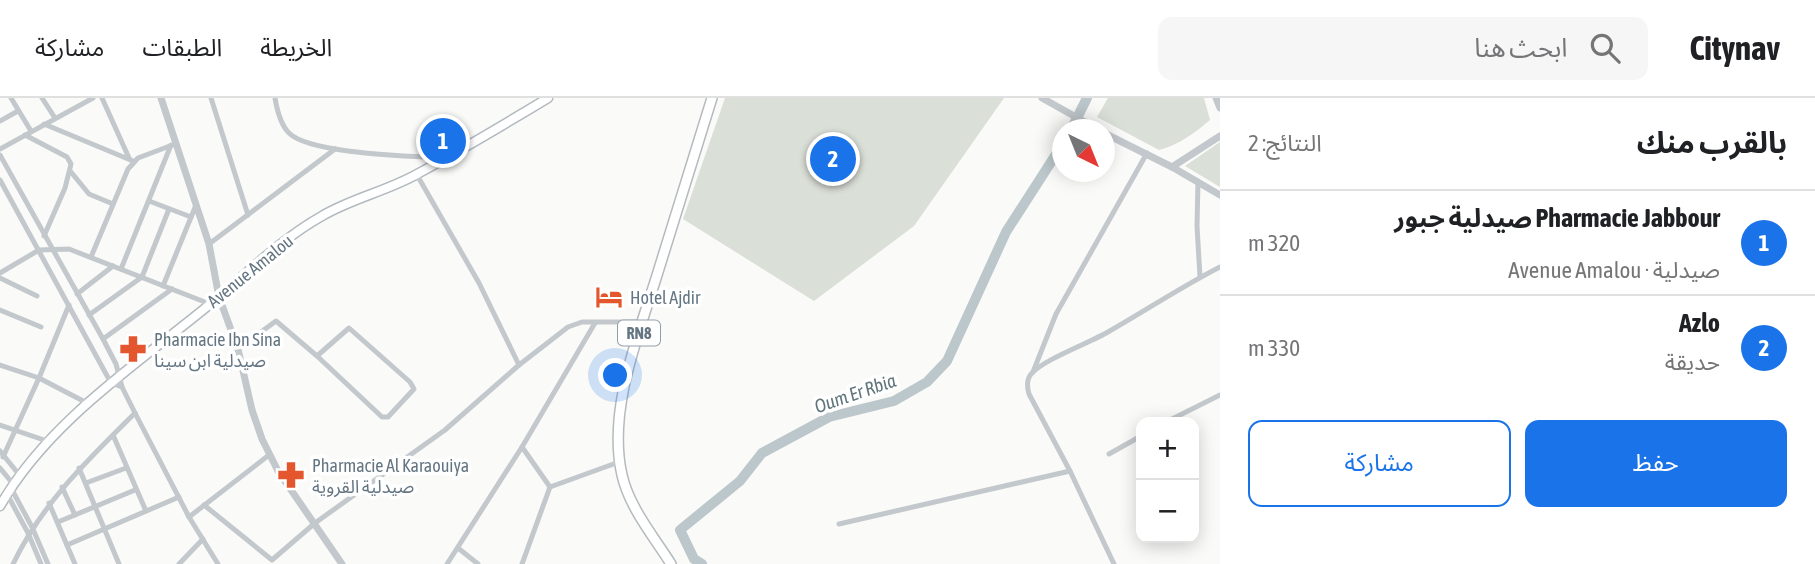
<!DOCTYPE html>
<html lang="ar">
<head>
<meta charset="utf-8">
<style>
	:root { --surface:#fff; --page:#f6f6f6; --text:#202124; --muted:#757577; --line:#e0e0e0; --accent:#1a73e8 }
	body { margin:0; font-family:"Asap Condensed","Noto Sans Arabic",sans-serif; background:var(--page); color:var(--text); direction:rtl }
	.controls { position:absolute; right:21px; bottom:21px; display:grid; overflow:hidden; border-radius:14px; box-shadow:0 4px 18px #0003 }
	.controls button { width:63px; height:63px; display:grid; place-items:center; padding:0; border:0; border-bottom:2px solid var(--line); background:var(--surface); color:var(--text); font:35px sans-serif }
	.compass { position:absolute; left:1052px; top:21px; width:63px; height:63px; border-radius:50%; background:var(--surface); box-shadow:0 4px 18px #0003; rotate:137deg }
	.you { position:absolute; left:616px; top:278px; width:24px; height:24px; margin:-18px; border:5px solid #fff; border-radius:50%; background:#1a73e8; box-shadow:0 0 0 10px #1a73e833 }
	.badge { display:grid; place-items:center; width:46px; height:46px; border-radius:50%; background:var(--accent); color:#fff; font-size:23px; font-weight:700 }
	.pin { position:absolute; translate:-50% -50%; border:4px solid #fff; box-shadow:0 2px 7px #0006 }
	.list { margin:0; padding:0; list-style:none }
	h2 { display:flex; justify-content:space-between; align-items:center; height:91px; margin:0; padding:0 28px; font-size:30px }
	h2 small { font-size:23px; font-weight:400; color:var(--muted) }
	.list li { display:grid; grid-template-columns:46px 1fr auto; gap:21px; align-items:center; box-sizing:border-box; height:105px; padding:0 28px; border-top:2px solid var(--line) }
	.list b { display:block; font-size:26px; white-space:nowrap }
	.list p { margin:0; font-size:23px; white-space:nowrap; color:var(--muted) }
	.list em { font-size:23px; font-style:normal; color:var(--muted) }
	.actions { display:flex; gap:14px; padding:21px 28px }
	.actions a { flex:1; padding:16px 0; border:2px solid var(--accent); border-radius:14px; text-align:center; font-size:24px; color:var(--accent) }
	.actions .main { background:var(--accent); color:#fff }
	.icon { flex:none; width:38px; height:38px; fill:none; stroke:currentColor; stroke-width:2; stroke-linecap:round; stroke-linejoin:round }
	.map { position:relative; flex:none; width:1220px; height:466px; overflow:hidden; direction:ltr }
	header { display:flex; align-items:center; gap:42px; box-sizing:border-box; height:98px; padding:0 35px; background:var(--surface); border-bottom:2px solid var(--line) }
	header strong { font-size:33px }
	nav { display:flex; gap:38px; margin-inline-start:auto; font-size:24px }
	.search { width:490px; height:63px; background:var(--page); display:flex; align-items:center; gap:18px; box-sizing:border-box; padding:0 24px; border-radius:14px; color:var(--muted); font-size:26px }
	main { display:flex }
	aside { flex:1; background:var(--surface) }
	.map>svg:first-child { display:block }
	.green { fill:#dadfd7 }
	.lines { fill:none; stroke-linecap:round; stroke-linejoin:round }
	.river { stroke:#bbc7cb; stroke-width:10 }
	.secondary-casing { stroke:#b3babf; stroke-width:11 }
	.primary-casing { stroke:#b5babe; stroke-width:12 }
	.minor { stroke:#c3c8cc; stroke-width:5 }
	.tertiary { stroke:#c3c8cc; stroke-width:7 }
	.secondary { stroke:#fff; stroke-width:8 }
	.primary { stroke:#fff; stroke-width:9 }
	.labels { text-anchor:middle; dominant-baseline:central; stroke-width:7; stroke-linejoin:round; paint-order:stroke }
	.shield { fill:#fff; stroke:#939fa8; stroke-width:2 }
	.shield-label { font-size:16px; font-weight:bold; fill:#657683 }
	.street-label { font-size:18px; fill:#657683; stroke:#fff }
	.poi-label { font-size:18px; fill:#657683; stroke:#fff; text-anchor:start }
	.water-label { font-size:19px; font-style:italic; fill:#60757c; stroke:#fff }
</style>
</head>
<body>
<header>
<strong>Citynav</strong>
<div class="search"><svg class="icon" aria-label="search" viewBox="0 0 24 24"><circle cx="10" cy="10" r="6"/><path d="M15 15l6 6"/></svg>ابحث هنا</div>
<nav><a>الخريطة</a><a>الطبقات</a><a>مشاركة</a></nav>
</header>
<main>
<aside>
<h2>بالقرب منك<small>النتائج: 2</small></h2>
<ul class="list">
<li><span class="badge">1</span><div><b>Pharmacie Jabbour صيدلية جبور</b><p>صيدلية · Avenue Amalou</p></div><em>320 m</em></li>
<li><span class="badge">2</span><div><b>Azlo</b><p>حديقة</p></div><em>330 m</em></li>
</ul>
<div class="actions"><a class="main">حفظ</a><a>مشاركة</a></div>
</aside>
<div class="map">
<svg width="1220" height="466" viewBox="0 0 1220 466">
	<rect width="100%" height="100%" fill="#fafaf8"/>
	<g class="green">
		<polygon points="725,0 1004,0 914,128 814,203 683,121"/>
		<path d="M1108 0H1204L1210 22C1196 34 1177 48 1159 52L1097 19Z"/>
		<polygon points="1220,44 1220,89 1185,68"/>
	</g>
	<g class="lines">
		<g class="river">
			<polyline points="1071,32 1087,0"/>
			<polyline points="702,466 694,461 680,432 740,383 762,355 829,319 894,303 927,284 947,263 1006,134 1062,47"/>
		</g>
		<defs>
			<path id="secondary" d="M0 408C48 324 136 267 209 207 245 177 281 141 322 118 352 100 388 93 419 75 463 51 505 26 548 0"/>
			<path id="primary" d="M671 466C654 439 629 409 622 377 607 312 639 236 658 174 676 116 694 58 712 0"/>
		</defs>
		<use href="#secondary" class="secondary-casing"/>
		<use href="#primary" class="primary-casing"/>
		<g class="minor">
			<polyline points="11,0 31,33"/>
			<polyline points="42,0 55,20"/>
			<polyline points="102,0 129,60"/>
			<polyline points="211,0 248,117"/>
			<path d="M275 0C277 12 280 26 289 35 310 56 411 58 443 60"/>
			<polyline points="0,23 18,13"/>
			<polyline points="44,26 133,63"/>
			<polyline points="25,37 67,59 71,66 65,90 44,138"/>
			<polyline points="0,51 93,0"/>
			<polyline points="0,57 103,241 116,266 122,289 135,315 189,419 218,466"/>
			<polyline points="71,74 89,96 113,106"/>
			<polyline points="417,77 479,185 519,267"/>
			<polyline points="0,82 111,285 122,289"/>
			<polyline points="1198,83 1197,128 1200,179"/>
			<polyline points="149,103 191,119"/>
			<polyline points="209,146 335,51"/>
			<polyline points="91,159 128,71 138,60 175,46"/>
			<polyline points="121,171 171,47"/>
			<polyline points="0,175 39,152 69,151 210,206"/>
			<polyline points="0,180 37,198"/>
			<polyline points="163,188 196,107"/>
			<polyline points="77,196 113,168"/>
			<polyline points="0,212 41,229"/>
			<polyline points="89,217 142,179 169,111"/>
			<polyline points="103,241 172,191"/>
			<polyline points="238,251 276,223 317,258 382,319 388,319 414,291 410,284 349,230 317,258"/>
			<polyline points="0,267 39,280 89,306"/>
			<polyline points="1033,274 1056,216 1147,55"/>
			<polyline points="1166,324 1220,297"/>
			<polyline points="0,327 50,344"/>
			<polyline points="113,337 146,413"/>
			<polyline points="522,349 550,389 619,364"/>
			<polyline points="0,353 21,379"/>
			<polyline points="1109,356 1141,338"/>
			<polyline points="3,359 39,280 69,207"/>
			<polyline points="0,370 14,387"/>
			<polyline points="79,370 119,466"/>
			<polyline points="86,385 126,370"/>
			<polyline points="62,389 75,417"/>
			<polyline points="11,390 32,429 48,466"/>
			<polyline points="7,396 28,435 41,466"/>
			<polyline points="49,405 75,466"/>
			<polyline points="204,407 272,462 315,425 445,332 519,267 568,229 582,224 641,224"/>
			<polyline points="189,419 269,357"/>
			<polyline points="58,424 135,392"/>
			<polyline points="839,426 1070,373"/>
			<polyline points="67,447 179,399"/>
			<polyline points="458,450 478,466"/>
			<path d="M13 466C43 404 87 363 135 315"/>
			<polyline points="179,466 203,441"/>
			<polyline points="447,466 522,349 595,225"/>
			<polyline points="522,466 550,389"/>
			<path d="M1114 466 1070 373 1029 296C1027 289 1026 281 1032 275 1045 261 1089 245 1108 234 1145 213 1181 189 1220 169"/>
		</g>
		<g class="tertiary">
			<polyline points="161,0 209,146 219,199 238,251 252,312 262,341 278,373 342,466"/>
			<polyline points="1042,0 1099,32"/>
			<polyline points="1216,0 1220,10"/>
			<polyline points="1104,35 1172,69 1220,97"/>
			<polyline points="1172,69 1220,38"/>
		</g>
		<use href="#secondary" class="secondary"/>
		<use href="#primary" class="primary"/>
	</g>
	<defs>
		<symbol id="hotel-bare" viewBox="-9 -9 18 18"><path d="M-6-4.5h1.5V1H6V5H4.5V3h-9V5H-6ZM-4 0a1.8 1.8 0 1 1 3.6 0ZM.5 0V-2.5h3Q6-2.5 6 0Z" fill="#e4572e" stroke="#fff" stroke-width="2.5" paint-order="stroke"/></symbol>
		<symbol id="pharmacy-bare" viewBox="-9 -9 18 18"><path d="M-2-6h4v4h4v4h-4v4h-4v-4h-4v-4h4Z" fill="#e4572e" stroke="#fff" stroke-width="2.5" paint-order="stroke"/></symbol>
	</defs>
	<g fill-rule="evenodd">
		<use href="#hotel-bare" x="590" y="180" width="38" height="38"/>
		<use href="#pharmacy-bare" x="114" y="232" width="38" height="38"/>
		<use href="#pharmacy-bare" x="272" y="358" width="38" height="38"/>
	</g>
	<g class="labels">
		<rect class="shield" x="618" y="222.5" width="42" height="25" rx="5"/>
		<g class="shield-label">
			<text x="639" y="235">RN8</text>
		</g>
		<g class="street-label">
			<text transform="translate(250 173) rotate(-39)">Avenue Amalou</text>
		</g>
		<g class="poi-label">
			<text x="630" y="199">Hotel Ajdir</text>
			<text x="154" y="241">Pharmacie Ibn Sina<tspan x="154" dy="21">صيدلية ابن سينا</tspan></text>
			<text x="312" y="367">Pharmacie Al Karaouiya<tspan x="312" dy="21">صيدلية القروية</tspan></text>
		</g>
		<g class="water-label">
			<text transform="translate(855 295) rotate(-19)">Oum Er Rbia</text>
		</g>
	</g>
</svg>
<div class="controls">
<button>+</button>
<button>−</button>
</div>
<svg class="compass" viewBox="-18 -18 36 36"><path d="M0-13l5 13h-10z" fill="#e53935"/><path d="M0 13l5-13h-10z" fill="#757577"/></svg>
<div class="you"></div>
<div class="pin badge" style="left:443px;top:43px">1</div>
<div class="pin badge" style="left:833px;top:61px">2</div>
</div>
</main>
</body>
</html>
